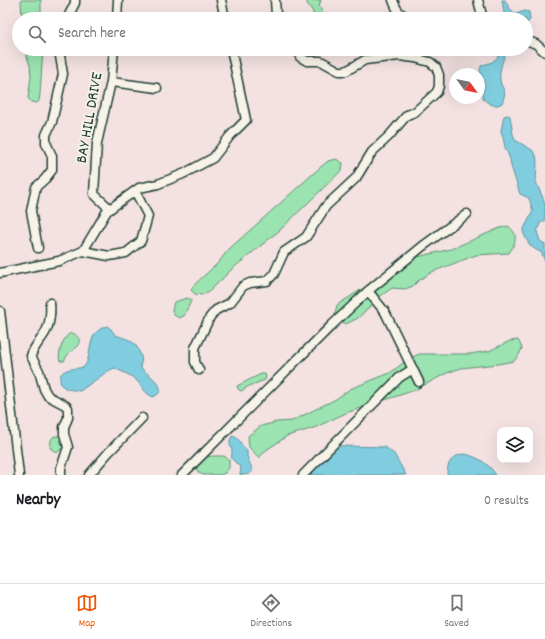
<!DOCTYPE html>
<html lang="en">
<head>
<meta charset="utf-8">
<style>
	:root { --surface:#fff; --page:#f2f2f2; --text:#202124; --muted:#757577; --line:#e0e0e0; --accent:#ea580c }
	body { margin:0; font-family:Dekko,sans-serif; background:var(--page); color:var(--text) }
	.controls { position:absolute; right:12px; bottom:12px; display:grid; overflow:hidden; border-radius:8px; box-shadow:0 4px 16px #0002 }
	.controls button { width:36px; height:36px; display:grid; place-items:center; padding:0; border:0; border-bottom:1px solid var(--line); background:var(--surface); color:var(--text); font:20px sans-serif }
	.compass { position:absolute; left:449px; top:68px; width:36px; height:36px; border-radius:50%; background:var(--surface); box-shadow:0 4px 16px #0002; rotate:123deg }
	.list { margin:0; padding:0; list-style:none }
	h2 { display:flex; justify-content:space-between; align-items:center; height:52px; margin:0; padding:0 16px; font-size:17px }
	h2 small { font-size:13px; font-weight:400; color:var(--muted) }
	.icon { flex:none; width:22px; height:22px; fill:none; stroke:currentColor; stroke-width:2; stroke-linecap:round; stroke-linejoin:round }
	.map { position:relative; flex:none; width:545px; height:475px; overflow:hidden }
	.search { position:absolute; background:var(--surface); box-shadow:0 4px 16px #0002; left:12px; right:12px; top:12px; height:44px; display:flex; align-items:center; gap:10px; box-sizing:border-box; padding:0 14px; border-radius:22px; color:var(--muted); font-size:15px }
	.sheet { height:108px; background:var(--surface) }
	nav { display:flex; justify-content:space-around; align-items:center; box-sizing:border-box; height:56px; border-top:1px solid var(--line); background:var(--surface); font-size:11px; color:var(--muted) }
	nav a { display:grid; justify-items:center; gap:2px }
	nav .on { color:var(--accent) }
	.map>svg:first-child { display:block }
	.green { fill:#9be3b1; stroke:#5d9072 }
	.water { fill:#81cde0; stroke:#5a939b }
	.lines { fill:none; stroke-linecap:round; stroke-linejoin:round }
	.minor-casing { stroke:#1f3d34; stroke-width:11 }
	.minor { stroke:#f7f3e8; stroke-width:8 }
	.labels { text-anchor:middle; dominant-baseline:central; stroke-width:3.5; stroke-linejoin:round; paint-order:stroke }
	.street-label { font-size:16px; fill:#1f3d34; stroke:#f7f3e8 }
</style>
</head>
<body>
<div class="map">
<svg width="545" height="475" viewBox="0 0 545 475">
	<rect width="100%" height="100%" fill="#f4e2e2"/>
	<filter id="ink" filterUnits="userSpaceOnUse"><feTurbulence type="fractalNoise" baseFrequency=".025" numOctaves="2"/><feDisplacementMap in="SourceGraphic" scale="8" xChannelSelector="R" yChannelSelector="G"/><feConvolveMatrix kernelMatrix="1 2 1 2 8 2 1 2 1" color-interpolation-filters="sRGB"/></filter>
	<g filter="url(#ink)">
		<g class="green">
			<polygon points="21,0 41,0 41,19 22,19"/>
			<polygon points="307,0 321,0 319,6 326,19 313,19 313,12 307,3"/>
			<polygon points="24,49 43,49 40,94 39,101 37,103 31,102 28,98 31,76 30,65"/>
			<polygon points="336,159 343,163 342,170 280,230 231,270 211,290 202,295 195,294 191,290 193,286 219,262 228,250 316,171 328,161"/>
			<path d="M508 226C519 234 516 243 509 253L476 255 432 272 418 281 413 286 405 289 392 288 382 295 358 318 346 324 337 321 335 313 337 305 409 259 451 249 500 228Z"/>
			<polygon points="187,298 191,300 191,301 184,316 179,318 174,315 172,310 174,302"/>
			<path d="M73 333C86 342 77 346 69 353 67 355 66 358 64 361H60C57 355 63 338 69 334Z"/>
			<polygon points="518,340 522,348 519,355 514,361 498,364 461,368 447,373 415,390 346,413 314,428 287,436 265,451 259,458 249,447 248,436 261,426 277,422 292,421 336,399 350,389 390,373 407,360 419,354 470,354 489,351 510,341"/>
			<polygon points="261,374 265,374 266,377 265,380 249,386 241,391 238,389 237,386"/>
			<path d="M54 436H59C62 439 63 442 63 447L57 453 50 448 51 440Z"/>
			<path d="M224 456 229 460V468L225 473 220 475H203L198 472 195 465C202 455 212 456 224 456Z"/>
		</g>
		<g class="water">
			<polygon points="502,0 505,0 509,8 516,14 525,11 529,12 530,20 526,24 526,19 505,19"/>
			<path d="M501 49H508C503 58 499 70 500 80 502 92 508 88 502 103 494 108 490 104 483 99 482 93 486 85 483 79 481 73 479 73 481 66L492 62 497 58Z"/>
			<path d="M508 115 510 116 513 134 515 140 532 150 536 155 537 161 536 182 545 203V221L540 223 537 232 540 241 545 244V261L541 252C531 249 526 241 523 231L533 211 529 198 520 194 511 166 510 159 505 147 503 137 501 131 504 116Z"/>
			<path d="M107 326 111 329 115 335C127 339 136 340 140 354 142 358 142 362 140 366L142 369C148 375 172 389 153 397 143 392 143 387 137 381 130 374 122 372 114 368L108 371 80 391 67 389 61 385C56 367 72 370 84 367 93 357 85 332 107 326Z"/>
			<path d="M232 436C241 438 240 446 247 450 247 452 247 454 247 456 250 467 260 475 240 475L241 468 232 459C231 457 232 455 232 452 232 445 227 445 232 436Z"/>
			<polygon points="342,446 385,447 394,454 406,475 300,475 320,450 328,447"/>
			<path d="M465 454C478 457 489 464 496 475H447C447 462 453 455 465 454Z"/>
		</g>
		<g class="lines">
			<defs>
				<g id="minor">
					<polyline points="221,0 225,19"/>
					<polyline points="275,0 276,15 281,19"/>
					<path d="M393 0C397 12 400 14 411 19"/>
					<polyline points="478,0 483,19"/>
					<polyline points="67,19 75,3 75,0"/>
					<polyline points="117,19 118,0"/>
					<polyline points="526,40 536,44 545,52"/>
					<polyline points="111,82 157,88"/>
					<polyline points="110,209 94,194 97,143 111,82 114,49"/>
					<polyline points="38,248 31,211 36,187 45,179 52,170 52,156 46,143 46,135 52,122 63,74 60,56 62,49"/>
					<polyline points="83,251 109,256 126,253 141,241 148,216 135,191"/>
					<polyline points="0,273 59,261 83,251 107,211 139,188 158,184 183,174 213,158 230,136 246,120 231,49"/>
					<polyline points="368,291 385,312 419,382"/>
					<path d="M50 303C51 310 50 322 47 329 43 339 34 345 31 356L39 371 44 389 48 396 65 405 68 408V418L64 427V434L68 447 61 468V475"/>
					<polyline points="0,311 19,475"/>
					<polyline points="199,370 195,362 195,348 210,317 216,310 230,303 243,286 250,283 267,281 274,274 284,252 306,237 326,206 356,178 372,152 389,136 407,115 415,112 437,92 439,86 439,75 436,67 430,62 415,58 399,56 365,60 346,71 339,71 321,61 307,61 300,57 299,49"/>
					<polyline points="89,475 108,453 142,418"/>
					<polyline points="182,475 331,326 368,291 423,246 467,214"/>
					<polyline points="303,475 400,377 413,369"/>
				</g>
			</defs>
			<use href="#minor" class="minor-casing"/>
			<use href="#minor" class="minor"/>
		</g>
	</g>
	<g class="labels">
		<g class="street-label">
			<text transform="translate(90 118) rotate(-80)">BAY HILL DRIVE</text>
		</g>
	</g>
</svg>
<div class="controls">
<button><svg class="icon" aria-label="layers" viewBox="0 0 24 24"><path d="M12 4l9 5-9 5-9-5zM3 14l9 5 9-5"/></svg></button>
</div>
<svg class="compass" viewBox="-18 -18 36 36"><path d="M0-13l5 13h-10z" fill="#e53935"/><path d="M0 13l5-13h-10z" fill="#757577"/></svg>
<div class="search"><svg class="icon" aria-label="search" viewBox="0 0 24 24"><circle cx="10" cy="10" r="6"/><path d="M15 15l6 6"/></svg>Search here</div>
</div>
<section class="sheet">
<h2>Nearby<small>0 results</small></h2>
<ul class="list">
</ul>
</section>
<nav>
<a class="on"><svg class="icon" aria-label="map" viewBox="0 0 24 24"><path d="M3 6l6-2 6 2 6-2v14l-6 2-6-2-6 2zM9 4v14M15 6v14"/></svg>Map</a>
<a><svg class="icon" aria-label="directions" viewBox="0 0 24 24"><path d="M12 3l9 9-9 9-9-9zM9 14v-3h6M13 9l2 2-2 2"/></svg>Directions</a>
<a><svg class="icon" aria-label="saved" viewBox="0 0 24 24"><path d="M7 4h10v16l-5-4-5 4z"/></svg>Saved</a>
</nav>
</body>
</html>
